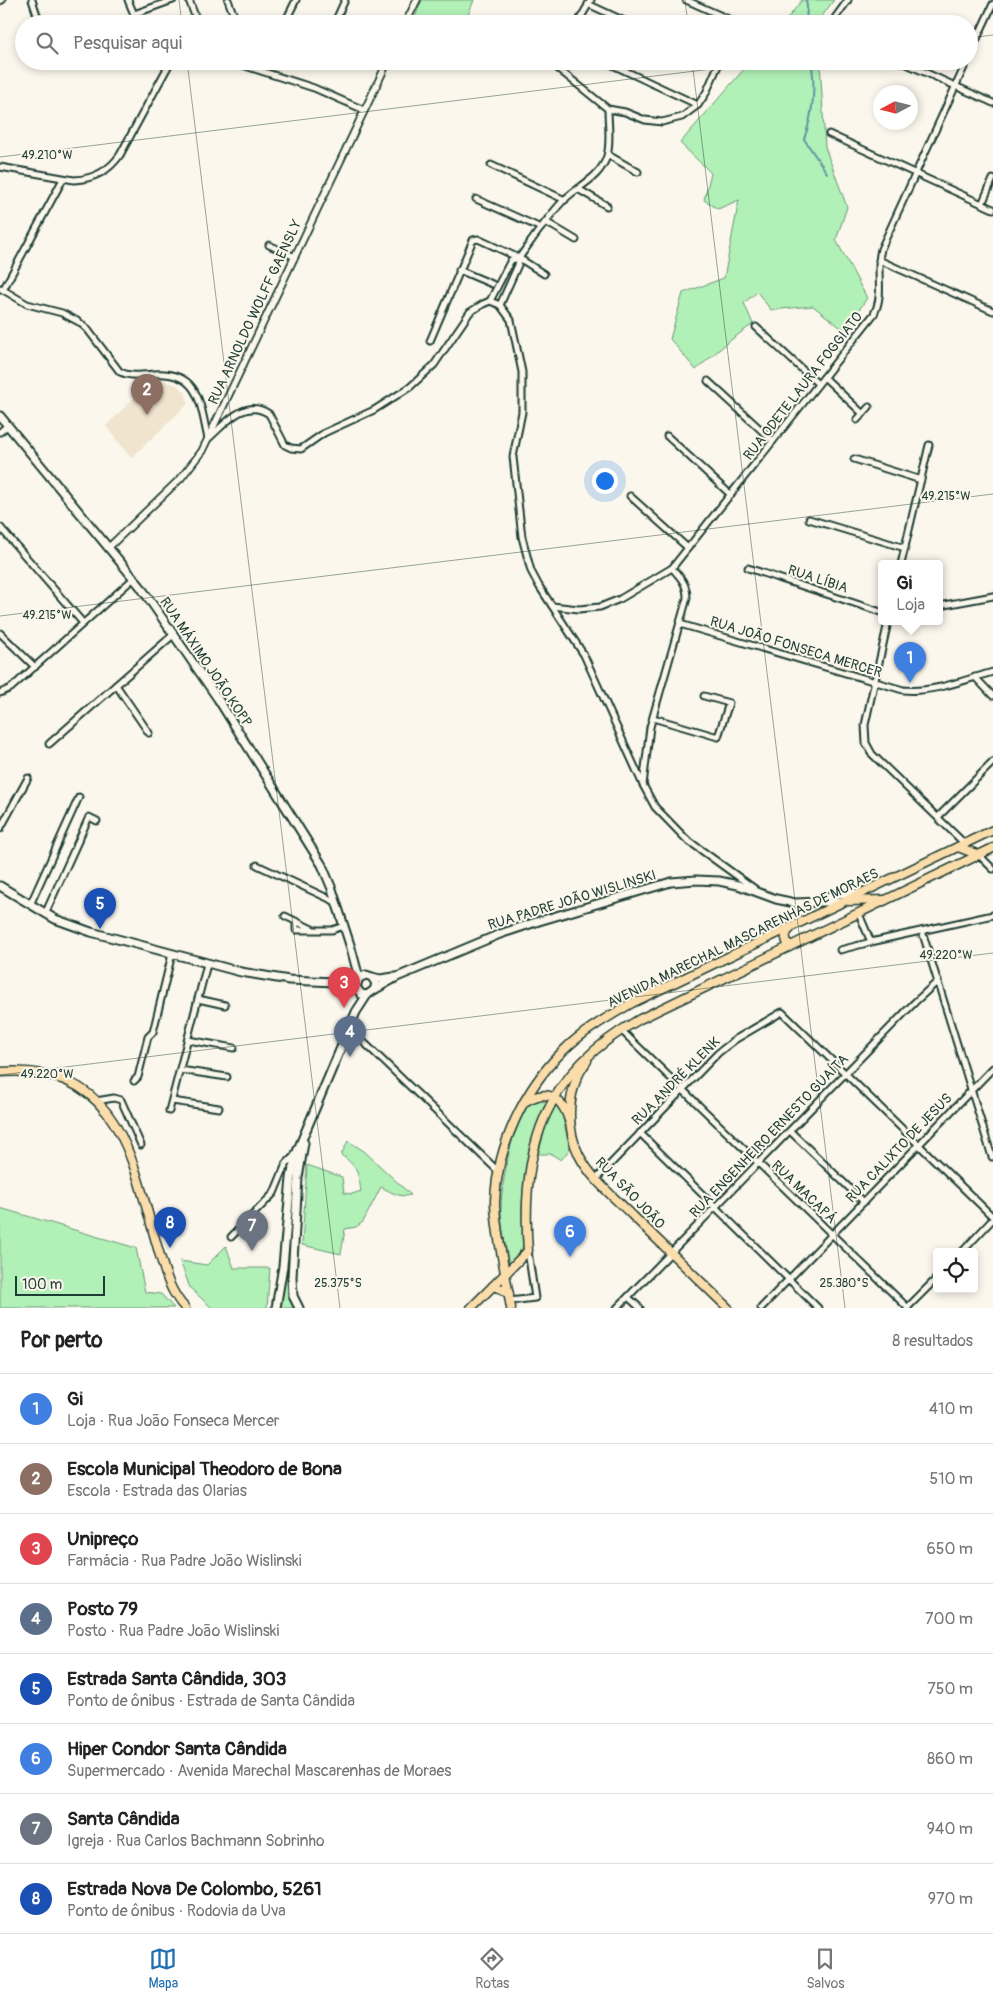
<!DOCTYPE html>
<html lang="pt">
<head>
<meta charset="utf-8">
<style>
	:root { --surface:#fff; --page:#f6f6f6; --text:#222; --muted:#767676; --line:#e0e0e0; --accent:#1f6fb2 }
	body { margin:0; font-family:Pangolin,sans-serif; background:var(--page); color:var(--text) }
	.controls { position:absolute; right:15px; bottom:15px; display:grid; overflow:hidden; border-radius:5px; box-shadow:0 2px 8px #0003 }
	.controls button { width:45px; height:45px; display:grid; place-items:center; padding:0; border:0; border-bottom:1px solid var(--line); background:var(--surface); color:var(--text); font:25px sans-serif }
	.compass { position:absolute; left:873px; top:85px; width:45px; height:45px; border-radius:50%; background:var(--surface); box-shadow:0 2px 8px #0003; rotate:263deg }
	.scale { position:absolute; left:15px; bottom:12px; width:90px; box-sizing:border-box; padding-left:5px; border:2px solid #1f3d34; border-top:0; font-size:14px; line-height:18px; white-space:nowrap; color:#1f3d34; -webkit-text-stroke:4px #fbf7ec; paint-order:stroke }
	.you { position:absolute; left:604px; top:480px; width:18px; height:18px; margin:-12px; border:4px solid #fff; border-radius:50%; background:#1a73e8; box-shadow:0 0 0 8px #1a73e833 }
	.badge { display:grid; place-items:center; width:32px; height:32px; border-radius:50%; background:var(--accent); color:#fff; font-size:16px; font-weight:700 }
	.pin { position:absolute; translate:-50% -41px; filter:drop-shadow(0 1px 2px #0008) }
	.pin::after { content:''; position:absolute; top:26px; width:18px; height:15px; background:inherit; clip-path:polygon(0 0,100% 0,50% 100%) }
	.popup { position:absolute; left:878px; top:560px; width:65px; height:65px; box-sizing:border-box; display:grid; place-content:center; border-radius:5px; background:var(--surface); filter:drop-shadow(0 1px 4px #0005); font-size:16px; white-space:nowrap; color:var(--muted) }
	.popup b { font-size:19px; color:var(--text) }
	.popup::after { content:''; position:absolute; left:50%; top:100%; margin-left:-10px; border:10px solid transparent; border-top-color:var(--surface) }
	.list { margin:0; padding:0; list-style:none }
	h2 { display:flex; justify-content:space-between; align-items:center; height:65px; margin:0; padding:0 20px; font-size:21px }
	h2 small { font-size:16px; font-weight:400; color:var(--muted) }
	.list li { display:grid; grid-template-columns:32px 1fr auto; gap:15px; align-items:center; box-sizing:border-box; height:70px; padding:0 20px; border-top:1px solid var(--line) }
	.list b { display:block; font-size:19px; white-space:nowrap }
	.list p { margin:0; font-size:16px; white-space:nowrap; color:var(--muted) }
	.list em { font-size:16px; font-style:normal; color:var(--muted) }
	.icon { flex:none; width:28px; height:28px; fill:none; stroke:currentColor; stroke-width:2; stroke-linecap:round; stroke-linejoin:round }
	.map { position:relative; flex:none; width:993px; height:1308px; overflow:hidden }
	.search { position:absolute; background:var(--surface); box-shadow:0 2px 8px #0003; left:15px; right:15px; top:15px; height:55px; display:flex; align-items:center; gap:12px; box-sizing:border-box; padding:0 18px; border-radius:28px; color:var(--muted); font-size:19px }
	.sheet { height:625px; background:var(--surface) }
	nav { display:flex; justify-content:space-around; align-items:center; box-sizing:border-box; height:70px; border-top:1px solid var(--line); background:var(--surface); font-size:14px; color:var(--muted) }
	nav a { display:grid; justify-items:center; gap:2px }
	nav .on { color:var(--accent) }
	.map>svg:first-child { display:block }
	.built { fill:#f0e4ce }
	.green { fill:#b1f0b7; stroke:#689676 }
	.lines { fill:none; stroke-linecap:round; stroke-linejoin:round }
	.stream { stroke:#6294a4; stroke-width:2 }
	.minor-casing { stroke:#1f3d34; stroke-width:9 }
	.tertiary-casing { stroke:#1f3d34; stroke-width:9 }
	.secondary-casing { stroke:#1f3d34; stroke-width:11 }
	.primary-casing { stroke:#1f3d34; stroke-width:11 }
	.trunk-casing { stroke:#1f3d34; stroke-width:11 }
	.minor { stroke:#fbf7ec; stroke-width:5 }
	.tertiary { stroke:#fbf7ec; stroke-width:5.5 }
	.secondary { stroke:#fbf7ec; stroke-width:7 }
	.primary { stroke:#fbddab; stroke-width:8 }
	.trunk { stroke:#fbddab; stroke-width:8 }
	.ticks { fill:none; stroke:#1f3d34; stroke-width:1; stroke-opacity:0.45 }
	.labels { text-anchor:middle; dominant-baseline:central; stroke-width:4; stroke-linejoin:round; paint-order:stroke }
	.street-label { font-size:14px; fill:#1f3d34; stroke:#fbf7ec }
	.ticks-label { font-size:12px; text-anchor:middle; fill:#1f3d34; stroke:#fbf7ec; stroke-width:4; stroke-linejoin:round; paint-order:stroke }
</style>
</head>
<body>
<div class="map">
<svg width="993" height="1308" viewBox="0 0 993 1308">
	<rect width="100%" height="100%" fill="#fbf7ec"/>
	<filter id="ink" filterUnits="userSpaceOnUse"><feTurbulence type="fractalNoise" baseFrequency=".02" numOctaves="2"/><feDisplacementMap in="SourceGraphic" scale="10" xChannelSelector="R" yChannelSelector="G"/><feConvolveMatrix kernelMatrix="1 2 1 2 8 2 1 2 1" color-interpolation-filters="sRGB"/></filter>
	<g filter="url(#ink)">
		<polygon class="built" points="154,378 177,385 185,392 188,404 131,458 106,426"/>
		<g class="green">
			<polygon points="422,0 474,0 468,15 462,24 430,24 415,17"/>
			<polygon points="802,0 834,0 816,24 783,24"/>
			<polygon points="751,61 820,61 825,147 847,207 836,240 867,298 845,331 813,306 771,310 757,292 744,303 753,324 728,342 696,370 670,339 683,293 724,278 739,200 718,209 704,200 711,173 680,143"/>
			<path d="M535 1101 547 1102 537 1128 527 1164 522 1208 523 1246 509 1267C506 1249 502 1231 501 1213 500 1191 512 1124 526 1108 529 1105 532 1103 535 1101Z"/>
			<polygon points="555,1103 562,1114 570,1149 561,1160 551,1154 538,1154 547,1123"/>
			<path d="M348 1141 364 1151 411 1195C399 1198 391 1192 381 1187L363 1222 356 1227 345 1229 341 1254 302 1245 307 1165 342 1177 344 1193 352 1194 361 1191C358 1172 357 1166 341 1155Z"/>
			<polygon points="0,1208 136,1248 145,1292 161,1294 174,1308 0,1308"/>
			<polygon points="290,1216 290,1294 295,1308 281,1308"/>
			<polygon points="226,1246 234,1268 270,1268 267,1308 212,1308 190,1288 180,1261 207,1265"/>
		</g>
		<g class="lines">
			<g class="stream">
				<polyline points="806,0 807,7 806,24"/>
				<path d="M811 61C816 86 813 115 804 139L827 173"/>
			</g>
			<defs>
				<g id="minor">
					<polyline points="32,0 40,24"/>
					<polyline points="128,0 138,24"/>
					<polyline points="189,0 198,24"/>
					<polyline points="228,0 237,24"/>
					<polyline points="686,0 733,21 735,24"/>
					<polyline points="0,1 2,0"/>
					<polyline points="588,4 631,24"/>
					<polyline points="134,14 173,0"/>
					<polyline points="835,18 848,0"/>
					<polyline points="284,24 296,0"/>
					<polyline points="334,24 345,0"/>
					<polyline points="577,24 591,0"/>
					<polyline points="969,56 993,4"/>
					<polyline points="230,61 314,88 364,110"/>
					<polyline points="555,61 556,67 608,109 625,112 645,120 662,122 682,117 698,105 706,93 720,61"/>
					<polyline points="604,61 698,105"/>
					<polyline points="900,61 993,103"/>
					<polyline points="262,71 266,61"/>
					<polyline points="829,134 993,209"/>
					<polyline points="608,155 638,172"/>
					<polyline points="491,165 565,200"/>
					<path d="M0 167 74 180C94 179 109 171 120 155L171 61"/>
					<polyline points="578,189 607,206"/>
					<polyline points="476,199 541,228"/>
					<polyline points="982,204 993,179"/>
					<polyline points="546,222 576,240"/>
					<polyline points="269,245 295,257"/>
					<polyline points="879,260 993,311"/>
					<polyline points="459,270 492,284"/>
					<path d="M0 288 27 304 62 313 79 322 88 330 120 372C131 377 142 375 154 374 200 371 200 404 208 439 225 424 245 397 269 414L285 445 291 448 301 449 324 433 374 410 410 387 434 365 470 312 483 304 490 301 500 305 511 320 522 372V412L513 457 522 537 531 571 539 586 584 655 643 785 655 807 686 839 755 889"/>
					<polyline points="3,290 63,179"/>
					<polyline points="490,301 511,260 519,258"/>
					<path d="M500 305 518 265 519 258C533 239 546 219 562 202 577 186 600 179 607 156 611 142 608 124 608 109"/>
					<polyline points="756,327 818,384"/>
					<polyline points="430,341 473,240 478,239 519,258 544,274"/>
					<polyline points="824,377 863,414"/>
					<polyline points="708,381 773,441"/>
					<polyline points="857,420 869,407"/>
					<polyline points="0,432 7,426"/>
					<polyline points="667,436 731,495"/>
					<polyline points="854,459 921,480"/>
					<polyline points="630,496 688,548"/>
					<polyline points="809,519 905,548"/>
					<polyline points="0,527 83,623"/>
					<polyline points="901,564 929,445"/>
					<polyline points="748,568 881,612"/>
					<path d="M552 606 579 609 600 607 620 599 672 568 874 314C885 293 875 271 881 249L967 61"/>
					<polyline points="939,606 993,596"/>
					<polyline points="888,622 865,725 866,743 872,754 965,844"/>
					<path d="M680 624 903 690C933 693 964 680 993 672"/>
					<polyline points="0,633 35,667"/>
					<polyline points="975,677 993,696"/>
					<polyline points="116,685 149,733"/>
					<polyline points="0,693 11,688 134,578"/>
					<polyline points="653,718 718,737 729,703 704,696"/>
					<polyline points="49,744 173,635"/>
					<path d="M643 785 650 727 687 598C687 584 681 578 672 568"/>
					<polyline points="938,817 993,762"/>
					<polyline points="0,829 28,778"/>
					<polyline points="979,855 993,869"/>
					<polyline points="257,865 336,902"/>
					<polyline points="30,905 79,797"/>
					<polyline points="45,914 89,817 97,821"/>
					<polyline points="859,914 871,942 993,915"/>
					<polyline points="285,916 312,929"/>
					<polyline points="296,922 296,930 332,930 344,926"/>
					<polyline points="922,931 992,1157"/>
					<polyline points="840,950 871,942"/>
					<polyline points="198,999 225,1005"/>
					<polyline points="349,1028 499,1172"/>
					<polyline points="621,1030 908,1308"/>
					<polyline points="188,1040 234,1048"/>
					<polyline points="180,1070 227,1077"/>
					<polyline points="134,1081 138,1077 148,1037 153,1032 172,954"/>
					<polyline points="96,1101 114,1098 121,1100 141,1145"/>
					<polyline points="172,1101 219,1108"/>
					<polyline points="169,1111 207,964"/>
					<polyline points="790,1131 864,1202"/>
					<polyline points="640,1133 818,1308"/>
					<polyline points="596,1179 718,1053 736,1039 782,1012 993,1217"/>
					<polyline points="231,1237 274,1193 286,1164 296,1154"/>
					<polyline points="962,1252 993,1219"/>
					<polyline points="628,1297 640,1308"/>
					<polyline points="510,1301 535,1298 528,1251"/>
					<polyline points="617,1308 915,1002 938,981"/>
					<polyline points="761,1308 993,1068"/>
					<polyline points="907,1308 937,1278"/>
				</g>
				<g id="tertiary">
					<polyline points="405,24 417,0"/>
					<polyline points="108,548 181,478 202,451 388,61"/>
				</g>
				<g id="secondary">
					<polyline points="0,416 140,586 218,699 322,865 332,889 351,948 359,978 356,987 361,994 367,995"/>
					<polyline points="0,886 55,919 91,932 241,972 289,980 335,982 357,989"/>
					<polyline points="821,899 836,894 860,893"/>
					<polyline points="372,977 380,979 394,977"/>
					<polyline points="374,990 397,977 500,934 539,921 671,882 696,880 719,881 738,885 776,899 795,903 846,901"/>
					<polyline points="276,1308 283,1266 291,1178 296,1154 356,1012 367,995 374,990 376,984 372,977 366,975 359,978 335,982"/>
					<polyline points="299,1308 293,1296 292,1277 298,1178 304,1143"/>
				</g>
				<g id="primary">
					<path d="M587 1061C567 1087 565 1126 579 1155 591 1179 614 1197 632 1215 664 1246 696 1277 728 1308"/>
					<polyline points="505,1273 511,1308"/>
				</g>
				<g id="trunk">
					<polyline points="958,847 979,855"/>
					<polyline points="849,901 885,900"/>
					<path d="M789 947C786 940 783 934 790 929"/>
					<path d="M0 1072C117 1063 131 1154 156 1242 163 1265 168 1290 185 1308"/>
					<path d="M526 1101C551 1087 563 1100 570 1123"/>
					<path d="M505 1273C501 1250 495 1225 495 1201 497 1146 524 1089 563 1051 583 1031 608 1017 632 1003L993 830"/>
					<polyline points="493,1286 502,1289 509,1294"/>
					<path d="M471 1308 528 1251C520 1146 545 1072 640 1019L993 848"/>
				</g>
			</defs>
			<use href="#minor" class="minor-casing"/>
			<use href="#tertiary" class="tertiary-casing"/>
			<use href="#secondary" class="secondary-casing"/>
			<use href="#primary" class="primary-casing"/>
			<use href="#trunk" class="trunk-casing"/>
			<use href="#minor" class="minor"/>
			<use href="#tertiary" class="tertiary"/>
			<use href="#secondary" class="secondary"/>
			<use href="#primary" class="primary"/>
			<use href="#trunk" class="trunk"/>
		</g>
	</g>
	<path class="ticks" d="M179 0 182 24M685 0 688 24M969 38 993 35M187 61 340 1308M692 61 845 1308M0 157 776 61M0 616 993 494M0 1075 993 953"/>
	<g class="labels">
		<g class="street-label">
			<text transform="translate(255 312) rotate(-65)">RUA ARNOLDO WOLFF GAENSLY</text>
			<text transform="translate(803 386) rotate(-52)">RUA ODETE LAURA FOGGIATO</text>
			<text transform="translate(818 579) rotate(18)">RUA LÍBIA</text>
			<text transform="translate(796 647) rotate(17)">RUA JOÃO FONSECA MERCER</text>
			<text transform="translate(206 662) rotate(56)">RUA MÁXIMO JOÃO KOPP</text>
			<text transform="translate(572 900) rotate(-17)">RUA PADRE JOÃO WISLINSKI</text>
			<text transform="translate(743 938) rotate(-26)">AVENIDA MARECHAL MASCARENHAS DE MORAES</text>
			<text transform="translate(676 1081) rotate(-45)">RUA ANDRÉ KLENK</text>
			<text transform="translate(769 1136) rotate(-46)">RUA ENGENHEIRO ERNESTO GUAÍTA</text>
			<text transform="translate(899 1148) rotate(-46)">RUA CALIXTO DE JESUS</text>
			<text transform="translate(804 1192) rotate(44)">RUA MACAPÁ</text>
			<text transform="translate(630 1193) rotate(46)">RUA SÃO JOÃO</text>
		</g>
	</g>
	<g class="ticks-label">
		<text x="47" y="159">49.210°W</text>
		<text x="946" y="500">49.215°W</text>
		<text x="47" y="619">49.215°W</text>
		<text x="946" y="959">49.220°W</text>
		<text x="47" y="1078">49.220°W</text>
		<text x="338" y="1287">25.375°S</text>
		<text x="844" y="1287">25.380°S</text>
	</g>
</svg>
<div class="controls">
<button><svg class="icon" aria-label="locate" viewBox="0 0 24 24"><circle cx="12" cy="12" r="6"/><path d="M12 2v4M12 18v4M2 12h4M18 12h4"/></svg></button>
</div>
<svg class="compass" viewBox="-18 -18 36 36"><path d="M0-13l5 13h-10z" fill="#e53935"/><path d="M0 13l5-13h-10z" fill="#767676"/></svg>
<div class="scale">100 m</div>
<div class="you"></div>
<div class="pin badge" style="left:910px;top:683px;background:#3f7fe0">1</div>
<div class="popup"><b>Gi</b>Loja</div>
<div class="pin badge" style="left:147px;top:415px;background:#8d6e63">2</div>
<div class="pin badge" style="left:344px;top:1008px;background:#e0444e">3</div>
<div class="pin badge" style="left:350px;top:1057px;background:#5c6f8a">4</div>
<div class="pin badge" style="left:100px;top:929px;background:#1a4fb4">5</div>
<div class="pin badge" style="left:570px;top:1257px;background:#3f7fe0">6</div>
<div class="pin badge" style="left:252px;top:1251px;background:#6b7280">7</div>
<div class="pin badge" style="left:170px;top:1248px;background:#1a4fb4">8</div>
<div class="search"><svg class="icon" aria-label="search" viewBox="0 0 24 24"><circle cx="10" cy="10" r="6"/><path d="M15 15l6 6"/></svg>Pesquisar aqui</div>
</div>
<section class="sheet">
<h2>Por perto<small>8 resultados</small></h2>
<ul class="list">
<li><span class="badge" style="background:#3f7fe0">1</span><div><b>Gi</b><p>Loja · Rua João Fonseca Mercer</p></div><em>410 m</em></li>
<li><span class="badge" style="background:#8d6e63">2</span><div><b>Escola Municipal Theodoro de Bona</b><p>Escola · Estrada das Olarias</p></div><em>510 m</em></li>
<li><span class="badge" style="background:#e0444e">3</span><div><b>Unipreço</b><p>Farmácia · Rua Padre João Wislinski</p></div><em>650 m</em></li>
<li><span class="badge" style="background:#5c6f8a">4</span><div><b>Posto 79</b><p>Posto · Rua Padre João Wislinski</p></div><em>700 m</em></li>
<li><span class="badge" style="background:#1a4fb4">5</span><div><b>Estrada Santa Cândida, 303</b><p>Ponto de ônibus · Estrada de Santa Cândida</p></div><em>750 m</em></li>
<li><span class="badge" style="background:#3f7fe0">6</span><div><b>Hiper Condor Santa Cândida</b><p>Supermercado · Avenida Marechal Mascarenhas de Moraes</p></div><em>860 m</em></li>
<li><span class="badge" style="background:#6b7280">7</span><div><b>Santa Cândida</b><p>Igreja · Rua Carlos Bachmann Sobrinho</p></div><em>940 m</em></li>
<li><span class="badge" style="background:#1a4fb4">8</span><div><b>Estrada Nova De Colombo, 5261</b><p>Ponto de ônibus · Rodovia da Uva</p></div><em>970 m</em></li>
</ul>
</section>
<nav>
<a class="on"><svg class="icon" aria-label="map" viewBox="0 0 24 24"><path d="M3 6l6-2 6 2 6-2v14l-6 2-6-2-6 2zM9 4v14M15 6v14"/></svg>Mapa</a>
<a><svg class="icon" aria-label="directions" viewBox="0 0 24 24"><path d="M12 3l9 9-9 9-9-9zM9 14v-3h6M13 9l2 2-2 2"/></svg>Rotas</a>
<a><svg class="icon" aria-label="saved" viewBox="0 0 24 24"><path d="M7 4h10v16l-5-4-5 4z"/></svg>Salvos</a>
</nav>
</body>
</html>
